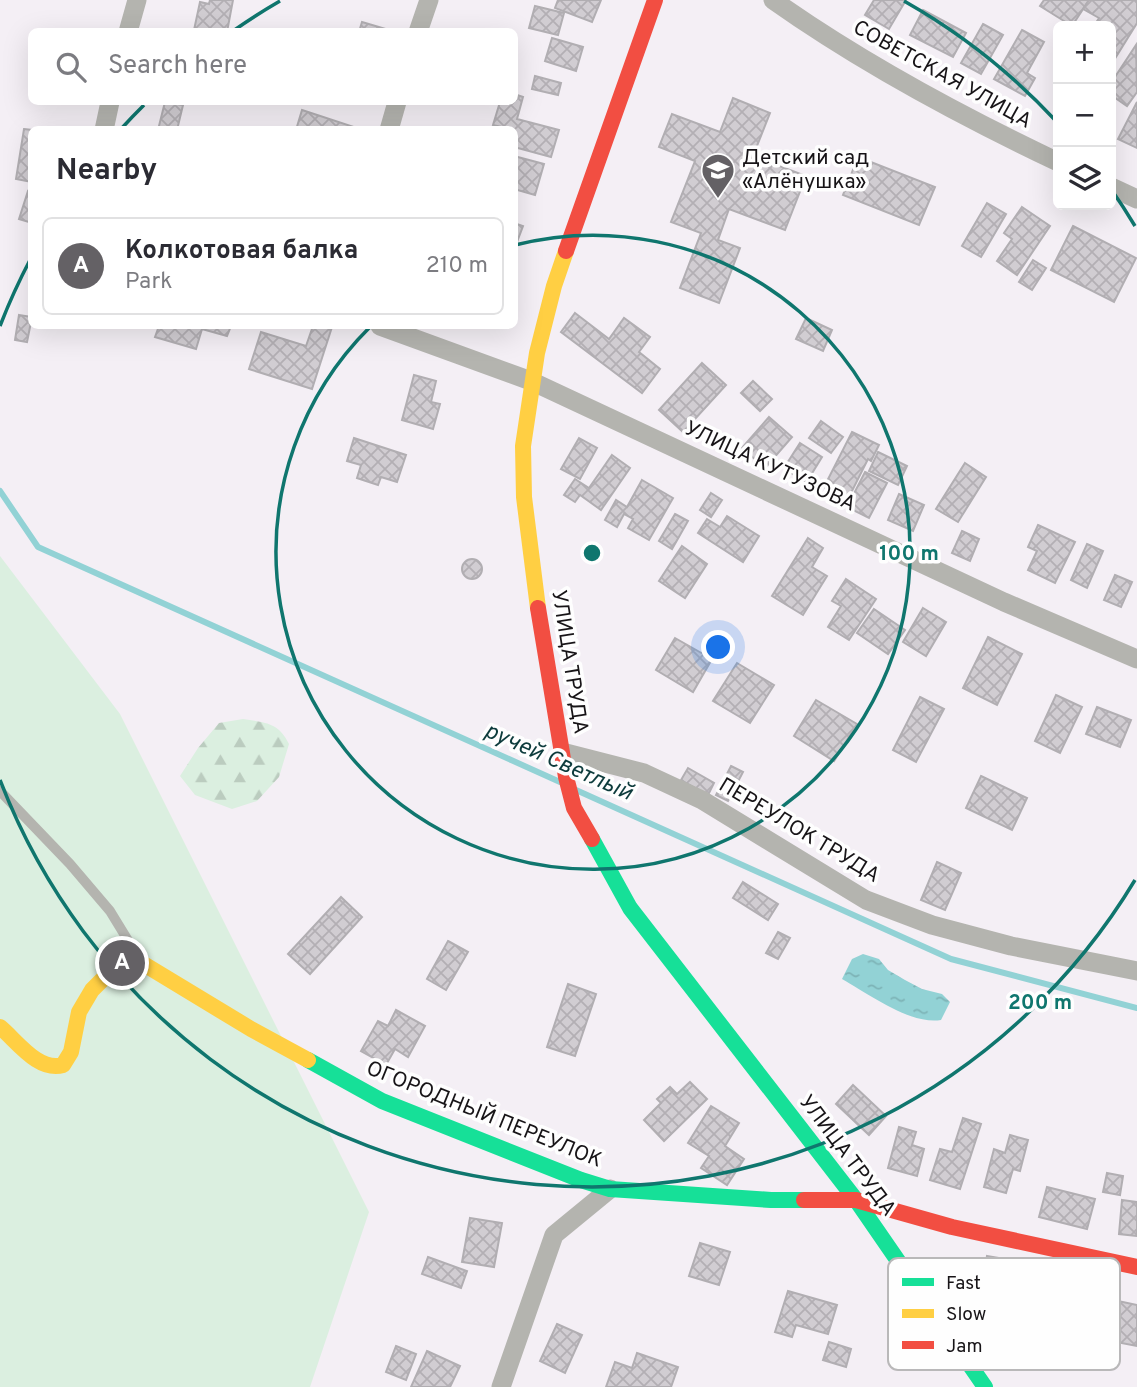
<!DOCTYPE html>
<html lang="en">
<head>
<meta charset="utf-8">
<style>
	:root { --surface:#fff; --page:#f2f2f3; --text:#2b2b33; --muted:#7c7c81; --line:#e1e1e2; --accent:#646165 }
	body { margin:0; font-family:Overpass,sans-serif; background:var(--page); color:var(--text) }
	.controls { position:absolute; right:21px; top:21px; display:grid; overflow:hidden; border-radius:10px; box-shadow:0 7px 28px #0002 }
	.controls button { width:63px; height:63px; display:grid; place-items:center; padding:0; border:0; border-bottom:2px solid var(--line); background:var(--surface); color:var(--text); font:35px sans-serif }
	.you { position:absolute; left:719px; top:648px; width:24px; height:24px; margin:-18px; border:5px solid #fff; border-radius:50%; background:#1a73e8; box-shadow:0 0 0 10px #1a73e833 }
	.badge { display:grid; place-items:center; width:46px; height:46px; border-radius:50%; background:var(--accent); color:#fff; font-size:23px; font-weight:700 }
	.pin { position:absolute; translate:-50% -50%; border:4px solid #fff; box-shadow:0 2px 7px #0006 }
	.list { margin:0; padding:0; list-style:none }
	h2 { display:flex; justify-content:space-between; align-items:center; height:91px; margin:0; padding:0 28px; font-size:30px }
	h2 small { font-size:23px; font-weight:400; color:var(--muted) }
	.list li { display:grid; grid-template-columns:46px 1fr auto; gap:21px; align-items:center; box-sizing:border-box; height:98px; margin:0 14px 14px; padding:0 14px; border:2px solid var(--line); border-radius:10px }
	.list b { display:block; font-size:26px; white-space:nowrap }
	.list p { margin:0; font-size:23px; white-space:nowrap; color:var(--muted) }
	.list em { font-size:23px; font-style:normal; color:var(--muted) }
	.icon { flex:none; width:38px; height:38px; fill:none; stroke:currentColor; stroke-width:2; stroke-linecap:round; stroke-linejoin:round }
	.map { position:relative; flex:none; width:1137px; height:1387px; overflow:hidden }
	.search { position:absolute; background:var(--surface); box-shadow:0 7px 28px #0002; left:28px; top:28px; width:490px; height:77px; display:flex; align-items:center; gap:18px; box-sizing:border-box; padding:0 24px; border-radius:10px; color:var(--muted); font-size:26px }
	.panel { position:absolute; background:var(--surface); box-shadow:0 7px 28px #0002; left:28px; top:126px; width:490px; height:203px; border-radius:10px }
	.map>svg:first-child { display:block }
	.forest { fill:url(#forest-firs) }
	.park { fill:#dbefe0 }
	.water { fill:url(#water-ripples) }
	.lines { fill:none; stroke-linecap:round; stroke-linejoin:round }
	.stream { stroke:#92d2d5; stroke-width:6 }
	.building { fill:url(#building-cross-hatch); stroke:#b1aeb2; stroke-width:2 }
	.lane { stroke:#b4b4af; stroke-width:10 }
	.street { stroke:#b4b4af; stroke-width:19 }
	.fast { stroke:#16e098; stroke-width:16 }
	.slow { stroke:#ffcf43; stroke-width:16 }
	.jam { stroke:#f24e42; stroke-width:16 }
	.ring { fill:none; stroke:#0f766e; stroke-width:3.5 }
	.labels { text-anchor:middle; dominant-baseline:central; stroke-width:7; stroke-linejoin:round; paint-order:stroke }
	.street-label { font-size:21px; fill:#171417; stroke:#fefefe }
	.poi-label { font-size:21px; fill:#171417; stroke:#fefefe; text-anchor:start }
	.water-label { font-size:23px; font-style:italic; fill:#0d3b3c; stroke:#fefefe }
	.key { fill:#fefefe; stroke:#b9b8b9; stroke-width:2 }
	.key-label { font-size:19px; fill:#171417 }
	.centre { fill:#0f766e; stroke:#fefefe; stroke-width:3.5 }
	.ring-label { font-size:21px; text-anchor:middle; font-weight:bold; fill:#0f766e; stroke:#fefefe; stroke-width:7; stroke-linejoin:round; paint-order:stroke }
</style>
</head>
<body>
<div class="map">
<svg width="1137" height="1387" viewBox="0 0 1137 1387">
	<defs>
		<pattern id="forest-firs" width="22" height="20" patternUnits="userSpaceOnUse" patternTransform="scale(1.75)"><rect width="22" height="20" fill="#dbefe0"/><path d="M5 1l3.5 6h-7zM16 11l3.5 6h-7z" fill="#bbccbf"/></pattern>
		<pattern id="water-ripples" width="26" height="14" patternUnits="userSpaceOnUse" patternTransform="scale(1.75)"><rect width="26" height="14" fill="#92d2d5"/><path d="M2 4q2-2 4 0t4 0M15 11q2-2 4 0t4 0" fill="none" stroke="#7db3b6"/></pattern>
		<pattern id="building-cross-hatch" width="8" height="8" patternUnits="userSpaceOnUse" patternTransform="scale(1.75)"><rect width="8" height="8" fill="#d1cdd2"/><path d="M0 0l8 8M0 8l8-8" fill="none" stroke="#b3afb4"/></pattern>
	</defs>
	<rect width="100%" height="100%" fill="#f4eff5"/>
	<path class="forest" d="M243 719C266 723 278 722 289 744L279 777 257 801 232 809 195 795 180 776 198 748 219 723Z"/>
	<polygon class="park" points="0,556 120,714 369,1212 310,1387 0,1387"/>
	<path class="water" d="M863 954 879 959 888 970 905 980 922 989 942 994 950 1002 941 1020C910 1025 869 994 842 979L852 959Z"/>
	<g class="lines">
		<g class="stream">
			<polyline points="0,491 38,547 560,782"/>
			<polyline points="576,790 951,959 1137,1008"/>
		</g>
	</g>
	<g class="building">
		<polygon points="210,0 233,0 227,32 194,30 200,2 209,4"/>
		<polygon points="558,0 601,0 592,22 555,8"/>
		<polygon points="874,0 906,0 889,29 865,15"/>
		<polygon points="1044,0 1089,0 1072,26 1040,6"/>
		<polygon points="1089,0 1137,0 1137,23 1111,65 1111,26 1094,26 1099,18 1083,9"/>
		<polygon points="535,6 564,13 558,35 529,28"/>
		<polygon points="923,10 966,33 953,57 910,35"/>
		<polygon points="362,22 389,30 389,32 359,32"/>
		<polygon points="983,24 1003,35 981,74 961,63"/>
		<polygon points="1022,30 1044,42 1027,73 1035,78 1025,96 994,79"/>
		<polygon points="552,38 583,47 576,71 545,61"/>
		<polygon points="1136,45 1137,92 1127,106 1111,95 1111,83"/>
		<polygon points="535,76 561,83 558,95 532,89"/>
		<polygon points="514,94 523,97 517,119 559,130 551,157 514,147 514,130 493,125 500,102 514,102"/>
		<polygon points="733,98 770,113 753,156 806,176 785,230 729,209 718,240 740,248 719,303 680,288 701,233 671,222 695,161 659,147 672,114 720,132"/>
		<polygon points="165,102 183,105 177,130 158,130"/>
		<polygon points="1137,102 1137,148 1118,139"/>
		<polygon points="302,110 357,128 356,130 296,130"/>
		<polygon points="24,129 32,130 32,182 16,179"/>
		<polygon points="514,156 544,164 535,195 514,189"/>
		<polygon points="858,157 935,187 919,225 843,195"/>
		<polygon points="28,191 32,193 32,223 19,219"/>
		<polygon points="987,203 1006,214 981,257 962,246"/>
		<polygon points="1022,207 1050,226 1017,275 997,261 1012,239 1004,233"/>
		<polygon points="514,223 523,226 514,250"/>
		<polygon points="1073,226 1136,258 1114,302 1051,270"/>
		<polygon points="1033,260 1046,268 1032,290 1019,282"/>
		<polygon points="575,313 609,339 624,318 650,337 639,352 660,369 642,393 561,332"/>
		<polygon points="19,315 32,317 27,342 15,340"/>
		<polygon points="806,318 832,330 823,351 796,339"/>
		<polygon points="159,326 231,326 227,336 202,329 196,349 155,337"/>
		<polygon points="313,326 332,327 312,389 249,369 261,332 306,346"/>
		<polygon points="702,363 726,385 683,432 659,410"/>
		<polygon points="414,375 436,381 431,402 440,404 433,429 402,420"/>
		<polygon points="753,381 772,399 760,411 741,393"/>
		<polygon points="769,417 792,437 765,468 742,448"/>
		<polygon points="821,421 843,437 831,453 809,438"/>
		<polygon points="852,432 879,445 871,461 868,459 848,499 824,487"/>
		<polygon points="354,438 406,455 397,482 381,477 378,485 357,478 361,465 347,461"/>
		<polygon points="579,438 597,448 580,479 561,469"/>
		<polygon points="800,443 822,457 806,483 784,468"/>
		<polygon points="878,452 907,466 898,485 869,471"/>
		<polygon points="612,455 630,468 601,510 580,495 575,502 564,495 575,479 589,488"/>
		<polygon points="965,463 986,477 958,522 936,509"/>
		<polygon points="865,472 887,483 869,518 847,507"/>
		<polygon points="642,480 673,498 649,540 628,528 633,519 624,514 617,527 605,520 616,500 627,507"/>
		<polygon points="711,493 722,500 711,517 700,510"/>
		<polygon points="899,494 924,505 913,531 888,520"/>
		<polygon points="675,514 688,521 672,549 659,541"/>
		<polygon points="727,516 759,536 743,562 698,533 707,519 720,527"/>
		<polygon points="1038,525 1075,542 1055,583 1028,570 1037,551 1028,547"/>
		<polygon points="962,531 979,539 970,561 952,553"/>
		<polygon points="808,538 823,548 812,567 827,576 803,615 772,596"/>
		<polygon points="1087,544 1103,551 1087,588 1071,580"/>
		<polygon points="682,546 707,564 685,598 659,581"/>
		<circle cx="472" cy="569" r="10"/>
		<polygon points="1115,575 1132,582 1121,607 1104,600"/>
		<polygon points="846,579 876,599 849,640 828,627 841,606 832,601"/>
		<polygon points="923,608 946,622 926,656 903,642"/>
		<polygon points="874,609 905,630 888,654 857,633"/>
		<polygon points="988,637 1022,654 997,705 963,688"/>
		<polygon points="675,638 712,659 693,692 656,670"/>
		<polygon points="737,663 774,685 750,723 713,701"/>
		<polygon points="1056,695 1082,707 1060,753 1035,741"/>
		<polygon points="920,697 944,709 916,762 893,750"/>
		<polygon points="816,700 857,724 834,761 794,736"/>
		<polygon points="1097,707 1131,720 1120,747 1086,734"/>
		<polygon points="731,766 743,772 728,801 716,795"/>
		<polygon points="688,768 714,783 708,795 681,780"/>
		<polygon points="981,776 1027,798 1012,830 966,808"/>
		<polygon points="937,862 961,873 945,910 921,900"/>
		<polygon points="743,882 778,904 768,920 733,898"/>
		<polygon points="341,897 362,917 310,974 288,954"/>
		<polygon points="778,932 790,938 778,959 766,953"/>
		<polygon points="448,941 468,952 446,990 427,979"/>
		<polygon points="568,984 596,994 575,1056 547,1047"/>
		<polygon points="396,1010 425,1026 408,1057 395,1049 386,1065 361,1051 378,1021 388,1026"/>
		<polygon points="690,1082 707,1099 664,1141 644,1120 661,1103 657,1099 670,1087 677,1094"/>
		<polygon points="853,1085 886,1116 869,1135 836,1104"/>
		<polygon points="711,1106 739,1123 725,1146 744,1159 727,1185 701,1168 709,1156 688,1143"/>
		<polygon points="963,1118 981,1124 960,1189 930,1180 940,1149 952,1152"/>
		<polygon points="899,1127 916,1132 912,1145 924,1149 917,1176 888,1168"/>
		<polygon points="1010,1135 1028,1140 1020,1171 1013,1169 1006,1193 984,1187 994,1149 1005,1153"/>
		<polygon points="1107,1173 1123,1176 1120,1195 1103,1192"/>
		<polygon points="1047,1187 1095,1199 1087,1229 1039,1217"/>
		<polygon points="1122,1200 1137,1202 1137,1236 1119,1234"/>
		<polygon points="470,1218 502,1223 494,1267 462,1262"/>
		<polygon points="700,1243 730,1252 719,1285 689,1276"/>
		<polygon points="987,1256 1045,1266 1043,1280 1011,1274 1009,1288 982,1283"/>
		<polygon points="428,1257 467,1271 461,1288 422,1274"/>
		<polygon points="788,1291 837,1305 828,1334 796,1325 792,1337 775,1332"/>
		<polygon points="1118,1301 1137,1305 1137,1346 1111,1341"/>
		<polygon points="557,1324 582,1335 565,1373 540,1361"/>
		<polygon points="829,1342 851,1349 846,1367 823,1360"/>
		<polygon points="396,1346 416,1354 406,1380 386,1372"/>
		<polygon points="427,1351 460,1366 450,1387 411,1387"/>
		<polygon points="637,1353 678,1367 671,1387 606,1387 615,1362 632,1368"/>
	</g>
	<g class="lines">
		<polyline class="lane" points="0,791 70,864 110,911 140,960"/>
		<g class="street">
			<path d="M773 0C862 63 959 115 1058 162"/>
			<polyline points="128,32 137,0"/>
			<polyline points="418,32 429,0"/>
			<polyline points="104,130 110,102"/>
			<polyline points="389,130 397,102"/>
			<polyline points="1111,187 1137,199"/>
			<polyline points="380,326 531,381 1004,602 1137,659"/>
			<polyline points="562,752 644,773 702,800 866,900 932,925 1011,946 1137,971"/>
			<polyline points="501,1387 554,1235 610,1189"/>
		</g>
		<g class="fast">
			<polyline points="592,839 630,908 856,1200 985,1387"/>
			<polyline points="308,1060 382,1101 581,1180 610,1189 771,1200 804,1200"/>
		</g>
		<g class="slow">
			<polyline points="538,608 524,497 523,446 537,353 554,286 566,251"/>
			<path d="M0 1027C17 1041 38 1072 63 1065L71 1052 79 1012 92 990 115 967 135 963H142L251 1029 308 1060"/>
		</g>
		<g class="jam">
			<polyline points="566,251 655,0"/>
			<polyline points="538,608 566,777 574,808 592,839"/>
			<polyline points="804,1200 856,1200 952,1227 1137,1267"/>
		</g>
	</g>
	<g class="ring">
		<path d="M515 245A317 317 0 1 1 370 327"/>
		<path d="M1135 880A634 634 0 0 1 0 780M0 326A634 634 0 0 1 30 260M121 129A634 634 0 0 1 144 105M233 31A634 634 0 0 1 280 1M904 1A634 634 0 0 1 1056 121M1111 189A634 634 0 0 1 1135 226"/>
	</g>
	<defs>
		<symbol id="school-pin" viewBox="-11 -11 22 30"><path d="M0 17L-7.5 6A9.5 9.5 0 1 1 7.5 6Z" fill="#646165" stroke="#fefefe"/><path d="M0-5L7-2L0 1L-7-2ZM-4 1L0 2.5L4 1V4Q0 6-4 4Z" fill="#fff"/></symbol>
	</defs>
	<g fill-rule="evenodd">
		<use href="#school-pin" x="699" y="151" width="38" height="52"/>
	</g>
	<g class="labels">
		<g class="street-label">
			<text transform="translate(942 75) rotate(29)">СОВЕТСКАЯ УЛИЦА</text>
			<text transform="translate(770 467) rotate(25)">УЛИЦА КУТУЗОВА</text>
			<text transform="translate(569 662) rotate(81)">УЛИЦА ТРУДА</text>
			<text transform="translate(799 831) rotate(31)">ПЕРЕУЛОК ТРУДА</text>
			<text transform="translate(484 1115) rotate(22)">ОГОРОДНЫЙ ПЕРЕУЛОК</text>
			<text transform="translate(847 1156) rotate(53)">УЛИЦА ТРУДА</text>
		</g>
		<g class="poi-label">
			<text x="742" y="158">Детский сад<tspan x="742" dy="24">«Алёнушка»</tspan></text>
		</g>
		<g class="water-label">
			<text transform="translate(558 763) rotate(24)">ручей Светлый</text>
		</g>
	</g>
	<rect x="888" y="1258" width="232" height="112" rx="10" class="key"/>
	<rect x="902" y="1278" width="32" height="8" fill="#16e098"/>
	<rect x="902" y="1309" width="32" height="9" fill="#ffcf43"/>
	<rect x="902" y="1341" width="32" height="8" fill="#f24e42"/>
	<g class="key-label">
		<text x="946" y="1289">Fast</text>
		<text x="946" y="1320">Slow</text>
		<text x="946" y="1352">Jam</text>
	</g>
	<circle cx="592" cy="553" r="10" class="centre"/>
	<g class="ring-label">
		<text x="909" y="560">100 m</text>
		<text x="1040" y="1009">200 m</text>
	</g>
</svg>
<div class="controls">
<button>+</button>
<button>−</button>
<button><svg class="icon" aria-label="layers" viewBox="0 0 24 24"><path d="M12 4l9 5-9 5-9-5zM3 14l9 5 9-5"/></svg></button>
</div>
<div class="you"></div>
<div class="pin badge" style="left:122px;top:963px">A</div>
<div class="search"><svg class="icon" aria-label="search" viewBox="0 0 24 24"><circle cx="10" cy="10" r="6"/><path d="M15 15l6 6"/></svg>Search here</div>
<section class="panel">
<h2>Nearby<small></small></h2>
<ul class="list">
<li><span class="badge">A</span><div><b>Колкотовая балка</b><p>Park</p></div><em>210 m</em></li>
</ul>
</section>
</div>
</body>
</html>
